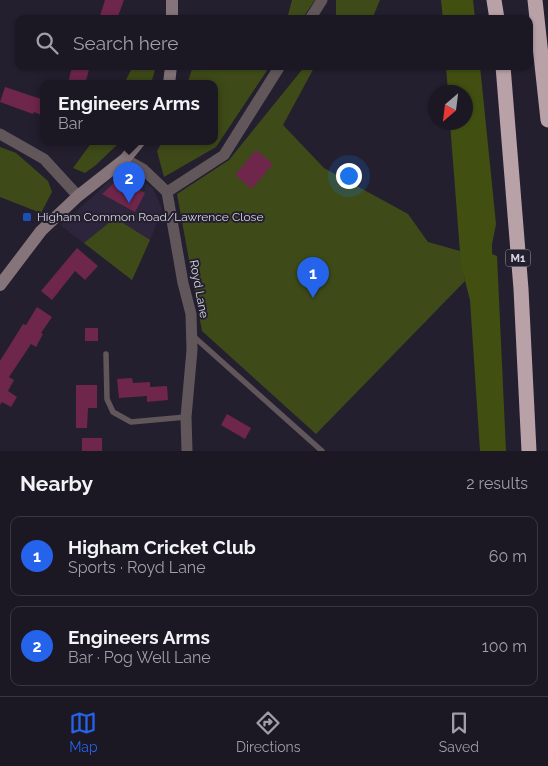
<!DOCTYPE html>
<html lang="en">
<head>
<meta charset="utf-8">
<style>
	:root { --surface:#1b1723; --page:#24202b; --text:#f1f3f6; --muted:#a09fa6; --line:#393641; --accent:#2563eb }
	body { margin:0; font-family:Raleway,sans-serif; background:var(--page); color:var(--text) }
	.compass { position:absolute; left:428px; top:85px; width:45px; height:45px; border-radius:50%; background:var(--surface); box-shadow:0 1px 4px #0004; rotate:208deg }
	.you { position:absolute; left:348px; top:175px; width:18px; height:18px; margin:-12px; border:4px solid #fff; border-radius:50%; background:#1a73e8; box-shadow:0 0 0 8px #1a73e833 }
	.badge { display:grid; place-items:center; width:32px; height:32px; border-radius:50%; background:var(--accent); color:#fff; font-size:16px; font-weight:700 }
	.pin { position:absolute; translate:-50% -41px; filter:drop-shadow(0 1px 2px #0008) }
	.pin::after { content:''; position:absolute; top:26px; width:18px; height:15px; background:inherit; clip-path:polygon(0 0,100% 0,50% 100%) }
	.popup { position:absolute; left:40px; top:80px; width:178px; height:65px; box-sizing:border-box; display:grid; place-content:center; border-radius:10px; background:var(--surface); filter:drop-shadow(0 1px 4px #0005); font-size:16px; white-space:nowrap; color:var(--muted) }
	.popup b { font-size:19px; color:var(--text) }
	.popup::after { content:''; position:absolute; left:50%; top:100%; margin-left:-10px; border:10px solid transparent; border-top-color:var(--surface) }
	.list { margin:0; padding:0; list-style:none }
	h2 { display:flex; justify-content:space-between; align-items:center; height:65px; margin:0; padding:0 20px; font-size:21px }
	h2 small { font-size:16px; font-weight:400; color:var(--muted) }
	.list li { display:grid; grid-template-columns:32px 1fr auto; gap:15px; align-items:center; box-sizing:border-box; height:80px; margin:0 10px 10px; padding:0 10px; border:1px solid var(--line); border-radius:10px }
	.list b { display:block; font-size:19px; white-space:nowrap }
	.list p { margin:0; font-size:16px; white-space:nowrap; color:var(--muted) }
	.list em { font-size:16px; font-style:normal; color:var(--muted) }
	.icon { flex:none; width:28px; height:28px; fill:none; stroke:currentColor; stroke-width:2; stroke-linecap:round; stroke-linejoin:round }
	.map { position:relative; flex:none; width:548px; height:451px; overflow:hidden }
	.search { position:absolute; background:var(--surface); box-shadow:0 1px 4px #0004; left:15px; right:15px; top:15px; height:55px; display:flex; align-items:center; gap:12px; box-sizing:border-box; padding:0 18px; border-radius:10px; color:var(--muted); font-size:19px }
	.sheet { height:245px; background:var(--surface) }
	nav { display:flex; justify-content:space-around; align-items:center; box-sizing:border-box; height:70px; border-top:1px solid var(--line); background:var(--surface); font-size:14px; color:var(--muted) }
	nav a { display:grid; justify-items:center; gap:2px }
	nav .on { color:var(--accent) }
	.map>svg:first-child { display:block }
	.built { fill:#2d253b }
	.green { fill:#3e4b18 }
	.forest { fill:#415011 }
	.building { fill:#6e264b }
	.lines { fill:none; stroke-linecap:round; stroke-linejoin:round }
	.lane { stroke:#61575a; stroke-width:5.5 }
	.street { stroke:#61575a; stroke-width:11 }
	.secondary { stroke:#85757a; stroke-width:12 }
	.highway { stroke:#b9a1a8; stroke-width:15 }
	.transit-dot { fill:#1a4fb4; stroke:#241f2f; stroke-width:2 }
	.labels { text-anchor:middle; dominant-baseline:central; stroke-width:4; stroke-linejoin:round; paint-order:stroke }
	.shield { fill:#241f2f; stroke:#a29eab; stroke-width:1 }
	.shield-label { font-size:11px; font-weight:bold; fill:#d8d5e0 }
	.poi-label { font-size:12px; fill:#d8d5e0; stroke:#241f2f; text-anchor:start }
	.street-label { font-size:12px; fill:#d8d5e0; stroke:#241f2f }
</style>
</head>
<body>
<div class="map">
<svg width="548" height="451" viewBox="0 0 548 451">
	<rect width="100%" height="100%" fill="#241f2f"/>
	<polygon class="built" points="117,172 131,174 153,188 162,209 150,240 132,280 60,225 96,194"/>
	<g class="green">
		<polygon points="292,0 315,0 302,19 287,19"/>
		<polygon points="336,0 380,0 372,19 336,19"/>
		<polygon points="133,66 156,66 151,84 124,84"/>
		<polygon points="193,66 270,66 216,147 164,177 157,151 162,142 214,142 214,84 187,84"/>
		<polygon points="305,66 315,66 283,125 324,168 408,214 428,242 460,251 465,281 316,434 202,331 177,194 229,160"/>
		<polygon points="92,142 120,142 96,165 85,173 73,168"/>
		<polygon points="0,147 16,153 48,181 52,192 41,213 0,197"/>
		<polygon points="115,218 150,240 132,280 84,243"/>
	</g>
	<g class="forest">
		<polygon points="441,0 473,0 475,19 443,19"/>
		<polygon points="446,66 480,66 496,224 492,244 492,254 497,256 506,451 480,451 470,300 461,265 450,123 466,122 466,92 448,92"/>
	</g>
	<g class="building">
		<polygon points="105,0 124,0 117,19 99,19"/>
		<polygon points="72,66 90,66 85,84 68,84"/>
		<polygon points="5,87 44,100 44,116 34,112 33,114 0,102"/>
		<polygon points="256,150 273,164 252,189 235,175"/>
		<polygon points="118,179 145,193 135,212 102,194"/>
		<polygon points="77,248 98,266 85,280 75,271 52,300 41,291"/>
		<polygon points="37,307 52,317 41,333 43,334 36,347 31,344 9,377 14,380 8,391 17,397 11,407 2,402 0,405 0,361 23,324 26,325"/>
		<rect x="85" y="328" width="13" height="13"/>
		<polygon points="132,378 133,383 150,382 150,387 167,386 168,400 147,402 147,396 119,398 117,379"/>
		<polygon points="76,385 97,385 97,408 88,408 87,428 76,428"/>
		<polygon points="227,414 251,428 245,439 221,425"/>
		<rect x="82" y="438" width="20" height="13"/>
	</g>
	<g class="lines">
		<g class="lane">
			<polyline points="192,335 322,451"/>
			<polyline points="106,354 107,399 113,412 131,422 186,417"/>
		</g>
		<g class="street">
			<polyline points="310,19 322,0"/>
			<polyline points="0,134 44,159 78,196"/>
			<polyline points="125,159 143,169 167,192 224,155 280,66"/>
			<polyline points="167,192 183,283 191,314 192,350 186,417 187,451"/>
		</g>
		<g class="secondary">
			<polyline points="172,0 172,19"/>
			<polyline points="169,84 171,66"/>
			<polyline points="0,285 41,231 78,196 125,159 139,142"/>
		</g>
		<g class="highway">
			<polyline points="494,0 497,19"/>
			<polyline points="535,0 548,120"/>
			<polyline points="503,66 521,289 529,451"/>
		</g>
	</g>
	<rect class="transit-dot" x="22" y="212" width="10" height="10" rx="2.5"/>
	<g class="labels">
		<rect class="shield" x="505.5" y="249.5" width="25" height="17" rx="4"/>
		<g class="shield-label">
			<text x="518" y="258">M1</text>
		</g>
		<g class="poi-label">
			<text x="37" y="217">Higham Common Road/Lawrence Close</text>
		</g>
		<g class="street-label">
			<text transform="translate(199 289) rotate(79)">Royd Lane</text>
		</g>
	</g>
</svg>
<svg class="compass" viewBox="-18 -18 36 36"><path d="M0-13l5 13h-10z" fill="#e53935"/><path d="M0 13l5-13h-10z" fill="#a09fa6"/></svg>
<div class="you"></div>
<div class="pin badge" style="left:313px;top:298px">1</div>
<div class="pin badge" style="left:129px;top:203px">2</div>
<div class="popup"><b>Engineers Arms</b>Bar</div>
<div class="search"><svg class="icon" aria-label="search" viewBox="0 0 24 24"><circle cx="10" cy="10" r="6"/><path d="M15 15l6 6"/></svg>Search here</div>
</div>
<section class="sheet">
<h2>Nearby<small>2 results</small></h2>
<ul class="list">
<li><span class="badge">1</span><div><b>Higham Cricket Club</b><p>Sports · Royd Lane</p></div><em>60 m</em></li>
<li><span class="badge">2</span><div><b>Engineers Arms</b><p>Bar · Pog Well Lane</p></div><em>100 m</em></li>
</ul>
</section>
<nav>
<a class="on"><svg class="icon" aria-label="map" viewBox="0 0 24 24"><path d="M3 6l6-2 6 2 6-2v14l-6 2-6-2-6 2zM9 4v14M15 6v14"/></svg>Map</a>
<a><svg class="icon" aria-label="directions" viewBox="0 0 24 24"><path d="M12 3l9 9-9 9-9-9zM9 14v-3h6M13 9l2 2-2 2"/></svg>Directions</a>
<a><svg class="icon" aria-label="saved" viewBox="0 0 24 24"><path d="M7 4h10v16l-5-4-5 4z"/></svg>Saved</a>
</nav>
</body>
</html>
